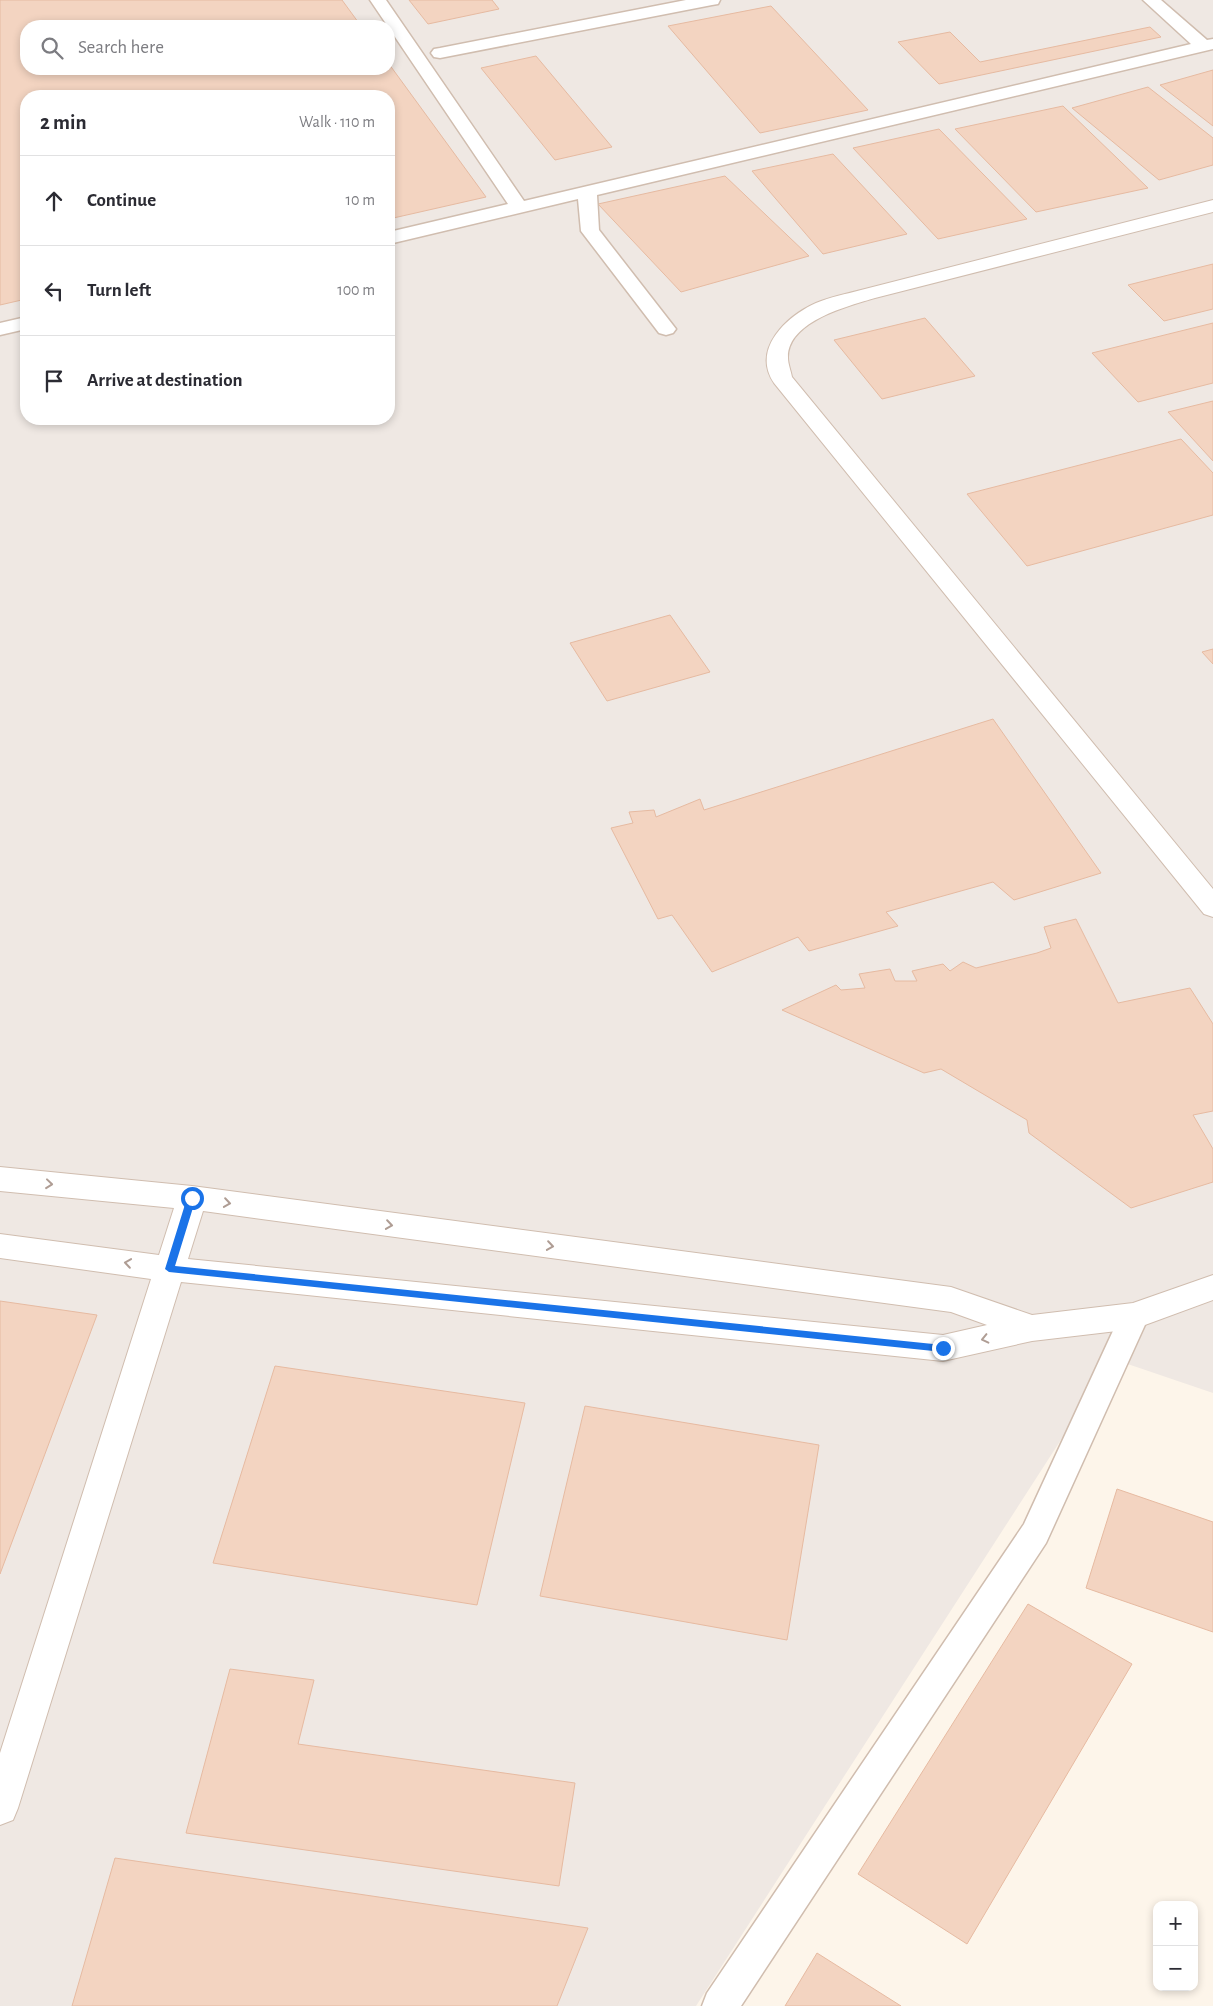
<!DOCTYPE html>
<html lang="en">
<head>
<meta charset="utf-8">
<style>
	:root { --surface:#fff; --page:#f2f2f3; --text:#2b2b33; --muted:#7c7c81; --line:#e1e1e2 }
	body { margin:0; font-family:"Alegreya Sans",sans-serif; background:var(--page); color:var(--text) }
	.controls { position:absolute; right:15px; bottom:15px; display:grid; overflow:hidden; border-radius:10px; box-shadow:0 2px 8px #0003 }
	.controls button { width:45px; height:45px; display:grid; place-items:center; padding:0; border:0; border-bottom:1px solid var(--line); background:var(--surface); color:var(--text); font:25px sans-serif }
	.stop { position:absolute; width:15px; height:15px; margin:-11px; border:4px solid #1a73e8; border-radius:50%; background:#fff }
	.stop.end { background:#1a73e8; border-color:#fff; box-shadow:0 1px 5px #0008 }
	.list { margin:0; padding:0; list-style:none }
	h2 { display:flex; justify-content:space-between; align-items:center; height:65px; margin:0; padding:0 20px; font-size:21px }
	h2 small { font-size:16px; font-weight:400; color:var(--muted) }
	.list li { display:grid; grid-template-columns:32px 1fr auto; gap:15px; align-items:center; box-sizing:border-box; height:90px; padding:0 20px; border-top:1px solid var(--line) }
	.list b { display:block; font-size:19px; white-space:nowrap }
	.list em { font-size:16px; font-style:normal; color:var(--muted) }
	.icon { flex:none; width:28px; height:28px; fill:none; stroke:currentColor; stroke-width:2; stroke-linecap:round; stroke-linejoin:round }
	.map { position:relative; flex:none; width:1213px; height:2006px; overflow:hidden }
	.search { position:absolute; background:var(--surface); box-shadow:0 2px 8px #0003; left:20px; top:20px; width:375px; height:55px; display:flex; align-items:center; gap:12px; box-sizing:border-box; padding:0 18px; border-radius:20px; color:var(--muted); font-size:19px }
	.panel { position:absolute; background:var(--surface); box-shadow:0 2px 8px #0003; left:20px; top:90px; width:375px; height:335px; border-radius:20px }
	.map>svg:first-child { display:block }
	.industrial { fill:#efe8e3; fill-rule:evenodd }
	.building { fill:#f3d4c1; stroke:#e6baa1 }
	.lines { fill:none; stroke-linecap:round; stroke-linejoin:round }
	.service-casing { stroke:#d0bdaf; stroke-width:3 }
	.minor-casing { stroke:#d0bdaf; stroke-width:2 }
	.tertiary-casing { stroke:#d0bdaf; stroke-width:2 }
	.service { fill:#fff; fill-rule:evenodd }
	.minor { fill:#fff; fill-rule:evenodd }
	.tertiary { fill:#fff; fill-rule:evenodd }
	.oneway { stroke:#af9d94 }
	.route { fill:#1a73e8 }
</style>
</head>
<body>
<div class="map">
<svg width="1213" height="2006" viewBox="0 0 1213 2006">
	<rect width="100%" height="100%" fill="#fdf5ea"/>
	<path class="industrial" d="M0 0H1213V1393L1113 1359 696 2006H0ZM26 26H389V69H26ZM26 96H389V419H26Z"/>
	<g class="building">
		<polygon points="0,0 342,0 361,26 26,26 26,69 389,69 389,64 486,197 389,219 389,96 26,96 26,299 0,305"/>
		<polygon points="409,0 492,0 499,9 428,24"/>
		<polygon points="771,6 868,110 760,133 668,26"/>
		<polygon points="1150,27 1161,37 939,84 898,42 950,32 980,62"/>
		<polygon points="536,56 612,147 555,160 481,68"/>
		<polygon points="1213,70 1213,126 1160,85"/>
		<polygon points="1148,87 1213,138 1213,165 1159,180 1072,108"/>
		<polygon points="1063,106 1148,188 1036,212 955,129"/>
		<polygon points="939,129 1027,219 938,239 853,148"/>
		<polygon points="833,154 907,234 823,254 752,171"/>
		<polygon points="725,176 809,256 681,292 598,204"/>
		<polygon points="1213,264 1213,309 1164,321 1128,285"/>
		<polygon points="925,318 975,376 882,399 834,340"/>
		<polygon points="1213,323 1213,383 1138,402 1092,353"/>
		<polygon points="1213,401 1213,461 1168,412"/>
		<polygon points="1181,439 1213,473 1213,515 1027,566 967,494"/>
		<polygon points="670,615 710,672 607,701 570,643"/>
		<polygon points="1213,649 1213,664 1202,652"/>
		<polygon points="993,719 1101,873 1014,900 993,882 886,912 898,926 809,951 798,937 712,972 672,915 658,919 611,828 633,823 629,812 654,810 656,817 700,799 704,810"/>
		<polygon points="1076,919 1118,1003 1190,988 1213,1024 1213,1111 1193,1115 1213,1149 1213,1182 1131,1208 1029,1133 1027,1120 941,1069 924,1073 782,1010 836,985 841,990 865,988 859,974 890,969 895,981 917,981 912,971 943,964 950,971 963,962 976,968 1037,953 1051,948 1044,927"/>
		<polygon points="0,1301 97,1315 0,1574"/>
		<polygon points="275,1366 525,1403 477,1605 213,1563"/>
		<polygon points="585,1406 819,1445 787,1640 540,1596"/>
		<polygon points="1117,1489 1213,1522 1213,1632 1086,1588"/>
		<polygon points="1028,1604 1132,1664 967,1944 858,1874"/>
		<polygon points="230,1669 314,1680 298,1744 575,1783 559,1886 186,1833"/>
		<polygon points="115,1858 588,1928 557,2006 72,2006"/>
		<polygon points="817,1953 901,2006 785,2006"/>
	</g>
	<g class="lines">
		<defs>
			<g id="service">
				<polygon points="370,0 386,0 524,201 1191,44 1143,0 1161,0 1207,40 1213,39 1213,49 597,195 599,230 676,329 673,333 666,335 659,333 581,231 578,199 389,244 389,232 508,204"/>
				<polygon points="686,0 720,0 718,4 712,5 440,58 434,57 431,53 434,49 440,48"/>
				<polygon points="26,317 26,329 0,335 0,323"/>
				<polygon points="1134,1304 1144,1307 1149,1316 1046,1543 741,2006 702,2006 707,1993 1024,1524 1124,1307"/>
			</g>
			<path id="minor" d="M1213 200V212L875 298C849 306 787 321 788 358 788 364 791 371 792 377L1213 889V917L1204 914 774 383C751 349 787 316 816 303 830 297 846 294 861 290Z"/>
			<path id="tertiary" d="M0 1167 192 1186 951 1287 1032 1315 1133 1303 1213 1275V1300L1134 1329 1032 1341 943 1361 181 1282 18 1808 13 1820 0 1825V1753L151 1279 0 1258V1234L159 1255 174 1208 0 1191ZM203 1211 951 1312 987 1325 943 1335 188 1259Z"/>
		</defs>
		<use href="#service" class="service-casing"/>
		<use href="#minor" class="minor-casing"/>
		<use href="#tertiary" class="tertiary-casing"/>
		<use href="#service" class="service"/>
		<use href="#minor" class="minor"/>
		<use href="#tertiary" class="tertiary"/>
	</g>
	<defs><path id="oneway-chevron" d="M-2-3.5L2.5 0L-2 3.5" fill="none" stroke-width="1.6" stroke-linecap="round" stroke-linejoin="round" transform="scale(1.25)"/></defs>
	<g class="oneway">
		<use href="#oneway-chevron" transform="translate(49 1184) rotate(6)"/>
		<use href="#oneway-chevron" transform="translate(227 1203) rotate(8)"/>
		<use href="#oneway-chevron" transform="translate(389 1225) rotate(8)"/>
		<use href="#oneway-chevron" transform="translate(550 1246) rotate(8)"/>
		<use href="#oneway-chevron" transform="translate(128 1263) rotate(-172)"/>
		<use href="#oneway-chevron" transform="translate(985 1339) rotate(167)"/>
	</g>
	<polygon class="route" points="192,1195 196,1198 175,1266 943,1345 948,1348 943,1352 169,1272 165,1269 187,1198"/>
</svg>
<div class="controls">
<button>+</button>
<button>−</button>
</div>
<div class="stop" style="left:192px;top:1198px"></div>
<div class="stop end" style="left:943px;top:1348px"></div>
<div class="search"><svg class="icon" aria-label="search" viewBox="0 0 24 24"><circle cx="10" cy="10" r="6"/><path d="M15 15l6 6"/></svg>Search here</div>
<section class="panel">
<h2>2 min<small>Walk · 110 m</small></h2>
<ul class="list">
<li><svg class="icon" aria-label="ahead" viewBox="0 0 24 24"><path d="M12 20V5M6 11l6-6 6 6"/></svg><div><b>Continue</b></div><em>10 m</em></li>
<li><svg class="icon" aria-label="left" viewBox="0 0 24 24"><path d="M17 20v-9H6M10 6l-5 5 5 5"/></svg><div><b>Turn left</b></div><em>100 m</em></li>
<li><svg class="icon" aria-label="arrive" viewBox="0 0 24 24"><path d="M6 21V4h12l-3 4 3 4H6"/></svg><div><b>Arrive at destination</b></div></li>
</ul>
</section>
</div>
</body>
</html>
